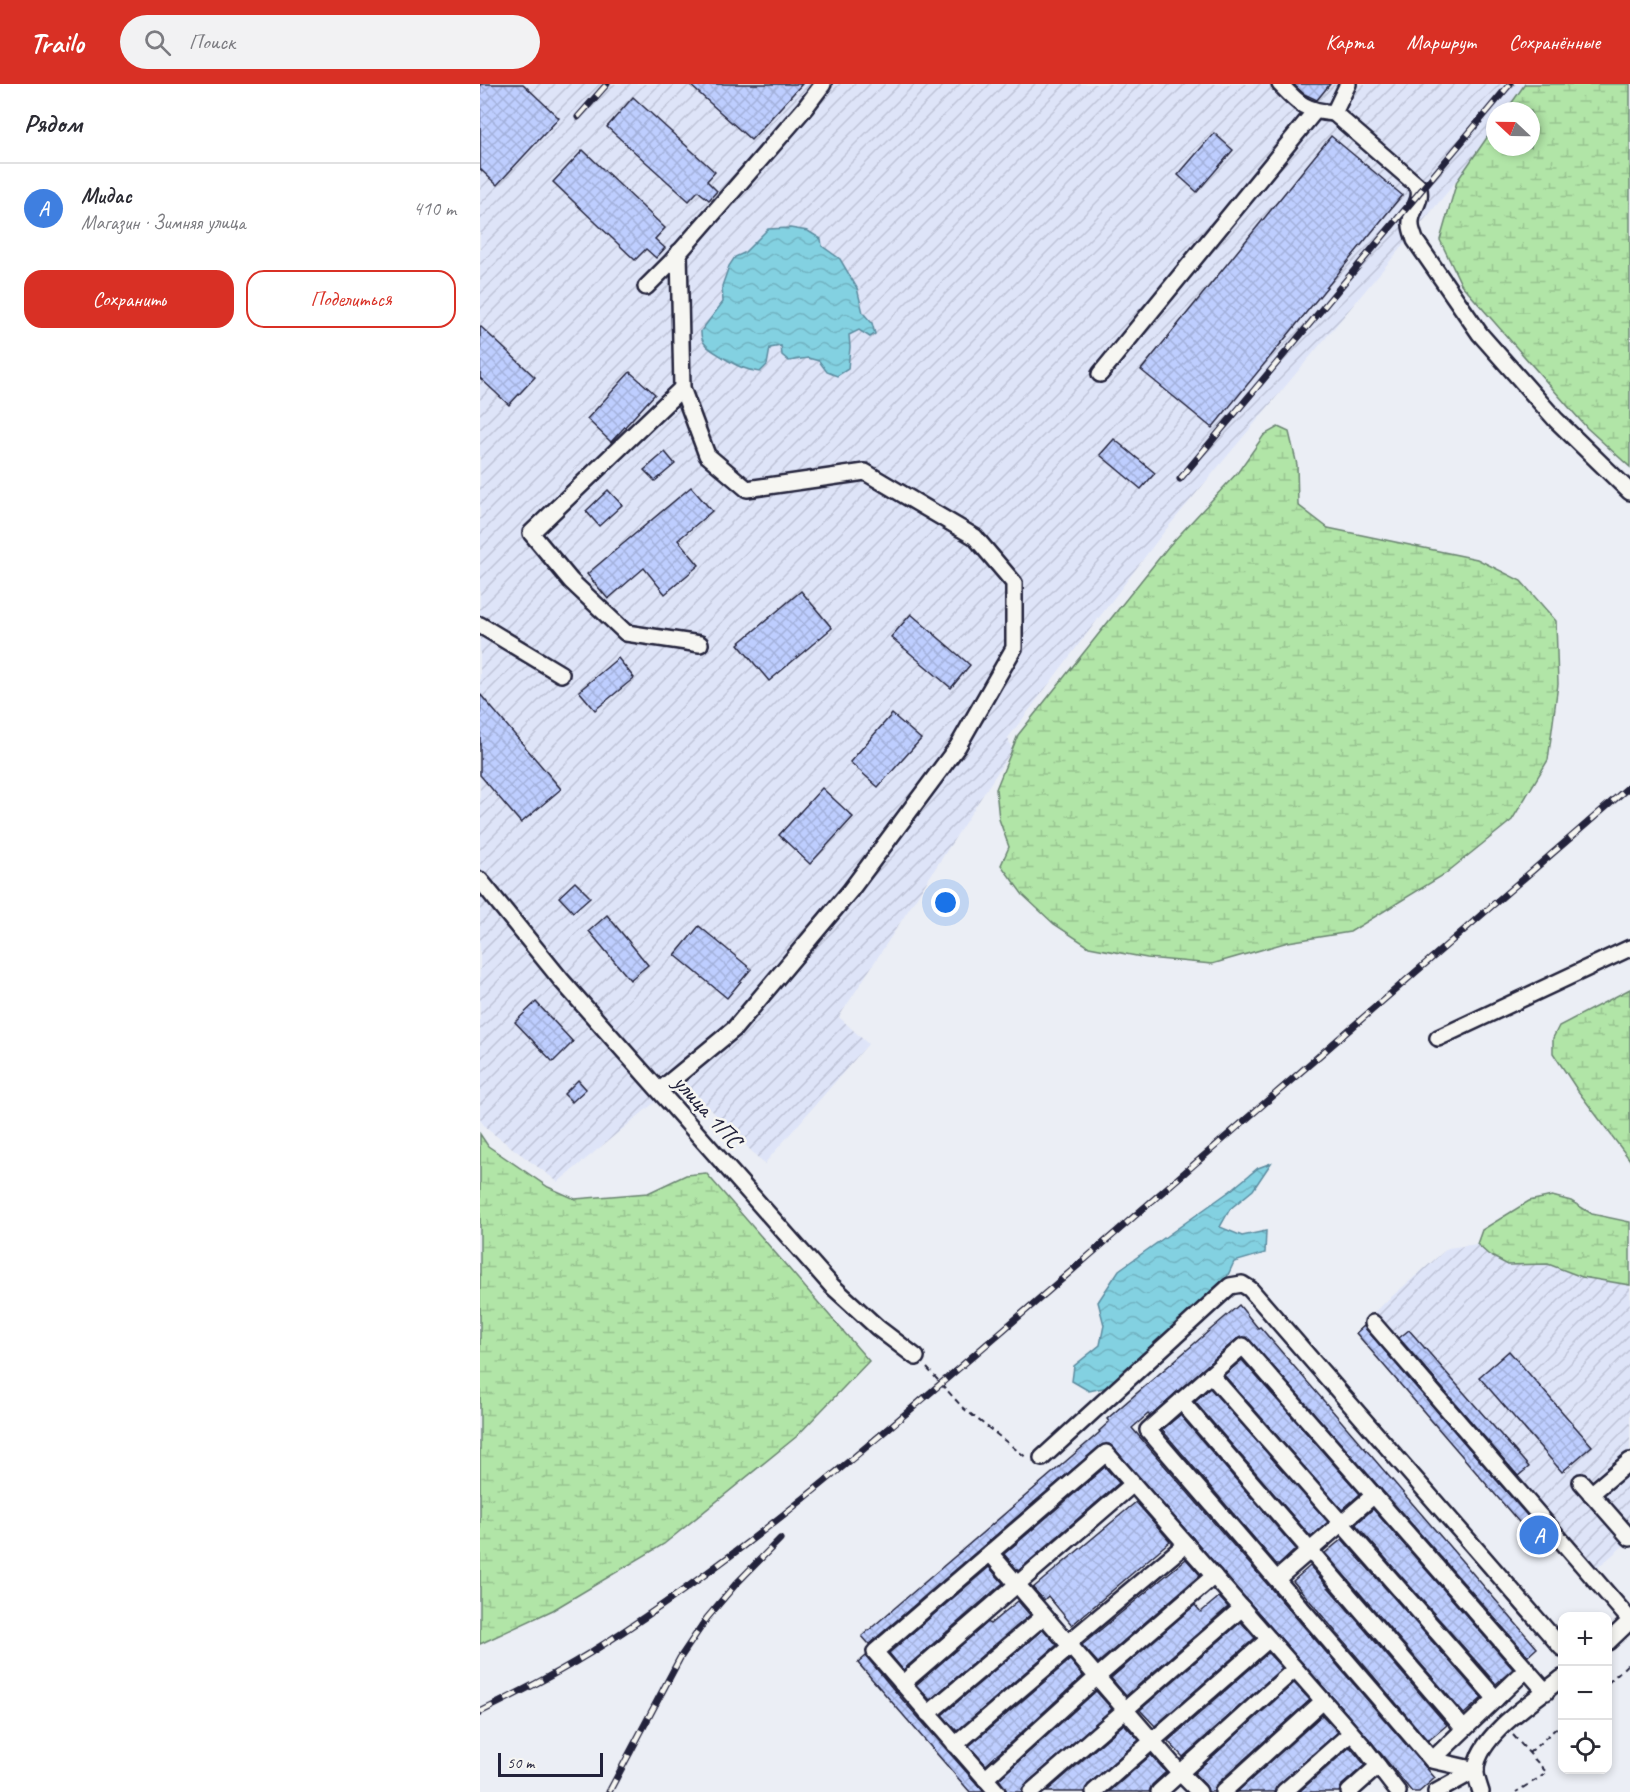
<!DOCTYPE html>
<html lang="ru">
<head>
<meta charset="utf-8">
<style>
	:root { --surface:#fff; --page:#f2f2f3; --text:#2b2b33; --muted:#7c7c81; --line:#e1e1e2; --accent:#d93025 }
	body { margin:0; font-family:Caveat,sans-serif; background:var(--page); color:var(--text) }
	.controls { position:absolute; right:18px; bottom:18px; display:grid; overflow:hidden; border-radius:12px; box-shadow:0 3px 9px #0003 }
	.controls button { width:54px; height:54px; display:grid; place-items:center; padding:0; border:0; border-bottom:2px solid var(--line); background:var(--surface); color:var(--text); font:30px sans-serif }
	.compass { position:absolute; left:1006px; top:18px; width:54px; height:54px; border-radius:50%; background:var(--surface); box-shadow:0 3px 9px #0003; rotate:292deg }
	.scale { position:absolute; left:18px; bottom:15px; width:105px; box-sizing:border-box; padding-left:6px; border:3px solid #22223b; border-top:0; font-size:16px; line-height:21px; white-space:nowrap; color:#22223b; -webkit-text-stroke:4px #f6f6f2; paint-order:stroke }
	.you { position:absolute; left:466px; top:819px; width:21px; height:21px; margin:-15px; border:4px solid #fff; border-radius:50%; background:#1a73e8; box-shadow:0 0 0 9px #1a73e833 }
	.badge { display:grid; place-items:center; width:39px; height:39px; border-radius:50%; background:var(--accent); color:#fff; font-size:20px; font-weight:700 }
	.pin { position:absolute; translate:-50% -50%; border:3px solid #fff; box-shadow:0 2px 6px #0006 }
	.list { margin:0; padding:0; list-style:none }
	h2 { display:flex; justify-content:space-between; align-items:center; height:78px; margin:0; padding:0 24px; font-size:26px }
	h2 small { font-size:20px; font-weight:400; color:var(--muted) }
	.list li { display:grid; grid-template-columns:39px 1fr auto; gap:18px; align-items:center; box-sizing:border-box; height:90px; padding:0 24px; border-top:2px solid var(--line) }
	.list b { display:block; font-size:22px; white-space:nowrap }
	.list p { margin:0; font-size:20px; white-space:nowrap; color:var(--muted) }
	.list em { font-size:20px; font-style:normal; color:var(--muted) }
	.actions { display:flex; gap:12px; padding:18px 24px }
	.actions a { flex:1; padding:14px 0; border:2px solid var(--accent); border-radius:18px; text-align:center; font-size:21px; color:var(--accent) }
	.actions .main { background:var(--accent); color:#fff }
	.icon { flex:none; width:33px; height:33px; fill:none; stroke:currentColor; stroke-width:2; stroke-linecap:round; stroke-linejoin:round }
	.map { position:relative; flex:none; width:1150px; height:1708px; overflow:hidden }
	header { display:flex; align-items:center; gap:36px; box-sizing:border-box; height:84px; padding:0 30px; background:var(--accent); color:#fff }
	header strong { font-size:28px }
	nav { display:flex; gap:33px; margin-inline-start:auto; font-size:21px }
	.search { width:420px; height:54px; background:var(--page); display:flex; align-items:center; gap:15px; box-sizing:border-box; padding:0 21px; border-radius:33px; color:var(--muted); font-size:22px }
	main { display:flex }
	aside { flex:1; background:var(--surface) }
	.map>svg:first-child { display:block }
	.industrial { fill:url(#industrial-furrows) }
	.wetland { fill:url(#wetland-marsh); stroke:#6a8471; stroke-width:1.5 }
	.water { fill:url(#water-waves); stroke:#5c8b9f; stroke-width:1.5 }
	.building { fill:url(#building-cross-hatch); stroke:#22223b; stroke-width:1.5 }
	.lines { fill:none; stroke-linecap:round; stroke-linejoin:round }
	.minor-casing { stroke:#22223b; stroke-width:20 }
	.path { stroke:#22223b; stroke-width:2; stroke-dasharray:6 4.5; stroke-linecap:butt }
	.minor { stroke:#f6f6f2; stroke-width:15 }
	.rail-casing { stroke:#22223b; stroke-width:7 }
	.rail { stroke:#f6f6f2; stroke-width:4.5; stroke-dasharray:14; stroke-linecap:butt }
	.labels { text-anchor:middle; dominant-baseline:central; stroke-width:5; stroke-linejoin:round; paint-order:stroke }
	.street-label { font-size:24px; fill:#22223b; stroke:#f6f6f2 }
</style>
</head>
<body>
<header>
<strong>Trailo</strong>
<div class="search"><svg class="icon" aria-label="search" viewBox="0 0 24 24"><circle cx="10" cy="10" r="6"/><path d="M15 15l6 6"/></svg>Поиск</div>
<nav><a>Карта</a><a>Маршрут</a><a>Сохранённые</a></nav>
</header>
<main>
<aside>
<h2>Рядом<small></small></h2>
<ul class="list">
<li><span class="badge" style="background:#3f7fe0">A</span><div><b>Мидас</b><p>Магазин · Зимняя улица</p></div><em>410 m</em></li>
</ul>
<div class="actions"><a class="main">Сохранить</a><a>Поделиться</a></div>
</aside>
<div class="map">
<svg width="1150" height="1708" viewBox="0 0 1150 1708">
	<defs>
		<pattern id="industrial-furrows" width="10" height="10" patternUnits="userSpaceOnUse" patternTransform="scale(1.5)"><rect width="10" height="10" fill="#dee4f8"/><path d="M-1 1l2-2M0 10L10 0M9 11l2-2" fill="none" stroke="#bec3d6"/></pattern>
		<pattern id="wetland-marsh" width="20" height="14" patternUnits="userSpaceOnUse" patternTransform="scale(1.5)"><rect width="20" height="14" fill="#b1e5a7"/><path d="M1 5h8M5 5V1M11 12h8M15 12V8" fill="none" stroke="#98c491"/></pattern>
		<pattern id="water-waves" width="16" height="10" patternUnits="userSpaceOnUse" patternTransform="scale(1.5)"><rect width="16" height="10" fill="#83d1e1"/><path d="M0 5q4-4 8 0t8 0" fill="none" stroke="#71b3c2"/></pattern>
		<pattern id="building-cross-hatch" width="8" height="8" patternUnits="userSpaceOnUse" patternTransform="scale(1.5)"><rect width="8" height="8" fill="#beceff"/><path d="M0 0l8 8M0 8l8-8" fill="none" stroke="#a3b1db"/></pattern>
	</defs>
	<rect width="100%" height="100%" fill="#ebeef5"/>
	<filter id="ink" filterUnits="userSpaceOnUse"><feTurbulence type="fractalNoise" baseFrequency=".0167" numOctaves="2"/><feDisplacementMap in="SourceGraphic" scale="12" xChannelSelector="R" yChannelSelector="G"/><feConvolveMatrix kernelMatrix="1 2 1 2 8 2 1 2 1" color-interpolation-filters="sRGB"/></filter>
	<g filter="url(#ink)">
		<g class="industrial">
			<polygon points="0,0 1058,0 1035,27 1015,27 1015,51 683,449 528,654 532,666 359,933 388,960 284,1080 202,996 78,1098 7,1045 0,1036"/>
			<polygon points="997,1160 1009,1171 1028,1181 1068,1180 1102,1193 1150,1201 1150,1456 1116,1485 894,1228 968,1164"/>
		</g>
		<g class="wetland">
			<polygon points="1045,0 1150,0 1150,383 1107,344 981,200 960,156 977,97 1015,42 1015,63 1051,63 1051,27 1026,27"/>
			<polygon points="798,343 809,348 817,381 818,421 848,444 997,475 1041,497 1076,537 1078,600 1068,676 1032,736 965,790 870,848 808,858 732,880 667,874 609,863 574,840 543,811 521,781 529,763 519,735 516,705 538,651 688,463 758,388 784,351"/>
			<polygon points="1150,905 1150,1076 1098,1007 1073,969 1073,954 1079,942"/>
			<polygon points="0,1050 8,1062 68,1103 95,1115 168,1109 206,1091 226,1089 389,1277 316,1353 184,1460 73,1526 0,1560"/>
			<polygon points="1072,1112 1091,1117 1112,1130 1150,1138 1150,1201 1102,1193 1068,1180 1028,1181 1009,1171 997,1160 1002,1146 1049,1117"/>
		</g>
		<g class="water">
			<path d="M310 144 328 147 341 155 342 162 360 175 377 204 383 229 392 239 395 250 390 253 379 246 369 251 370 263 368 285 357 292 347 288 339 277 328 274 309 277 302 271 301 262 290 264 287 281 280 288C265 286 257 282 244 274 234 267 220 262 221 247L243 218 242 202 249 182 255 173 264 169 288 145Z"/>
			<polygon points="791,1079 773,1106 750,1125 740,1143 762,1152 786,1147 785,1169 754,1178 742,1204 669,1269 628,1303 609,1307 592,1297 594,1282 620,1261 624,1241 618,1218 639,1186 750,1107 778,1084"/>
		</g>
		<g class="building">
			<polygon points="0,0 43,0 79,34 17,101 0,85"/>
			<polygon points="209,0 322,0 271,56"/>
			<polygon points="813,0 850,0 837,16 824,10"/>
			<polygon points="153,13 235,88 227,97 237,107 229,116 218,107 209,117 127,43"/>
			<polygon points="734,49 753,66 717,108 698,91"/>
			<polygon points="851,52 922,111 732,344 661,286"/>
			<polygon points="103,66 185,144 175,155 185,164 176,174 166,165 155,176 73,98"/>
			<polygon points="0,242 55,293 29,321 0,294"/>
			<polygon points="150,288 175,310 131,358 107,335"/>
			<polygon points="634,355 675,389 661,405 620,371"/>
			<polygon points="185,368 195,380 175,397 164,386"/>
			<polygon points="211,403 232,427 198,456 219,481 185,510 164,484 128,515 107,490"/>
			<polygon points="128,406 142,421 119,442 106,427"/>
			<polygon points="321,507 352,544 289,597 258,560"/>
			<polygon points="431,530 490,581 471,604 411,553"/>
			<polygon points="138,574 154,594 115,626 99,607"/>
			<polygon points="0,610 81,705 41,739 0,691"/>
			<polygon points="412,630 441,655 398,703 370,678"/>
			<polygon points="342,704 373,733 330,780 299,751"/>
			<polygon points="95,798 110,813 93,828 79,813"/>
			<polygon points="127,831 168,881 150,896 109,847"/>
			<polygon points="219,842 271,885 247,914 195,871"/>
			<polygon points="56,918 93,958 73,978 35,938"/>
			<polygon points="98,996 106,1005 92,1018 84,1010"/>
			<polygon points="759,1221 778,1244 780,1243 1057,1564 1048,1572 767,1253 757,1255 670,1332 668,1330 652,1344 955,1694 939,1708 932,1708 889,1655 633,1363 629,1360 620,1362 389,1560 382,1552 620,1348 619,1347 629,1338 627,1335"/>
			<polygon points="884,1242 886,1245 1065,1452 1057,1459 876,1249"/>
			<polygon points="929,1246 1049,1383 1038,1392 919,1254"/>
			<polygon points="1029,1267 1112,1362 1082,1388 999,1293"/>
			<polygon points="762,1276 880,1410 862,1426 744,1291"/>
			<polygon points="730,1304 848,1438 831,1453 715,1318"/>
			<polygon points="700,1331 816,1465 798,1482 682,1346"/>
			<polygon points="625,1383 639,1399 538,1487 524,1470"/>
			<polygon points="656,1418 690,1457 592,1541 568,1512 564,1516 553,1504"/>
			<polygon points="893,1425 1033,1585 1016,1600 877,1442 876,1440"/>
			<polygon points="862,1455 1002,1614 984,1630 845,1469"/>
			<polygon points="706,1475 720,1491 618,1579 602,1561"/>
			<polygon points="830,1482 967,1641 948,1657 813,1497"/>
			<polygon points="509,1483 523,1499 423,1586 409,1569"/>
			<polygon points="739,1513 748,1523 646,1612 631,1594 715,1521 721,1528"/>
			<polygon points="538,1517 550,1531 450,1616 436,1601 508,1538 510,1540"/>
			<polygon points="761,1538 775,1554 675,1642 660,1626"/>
			<polygon points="563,1545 577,1561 477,1647 462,1631"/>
			<polygon points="788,1569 802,1584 703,1673 688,1657"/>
			<polygon points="386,1572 414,1606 504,1708 490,1708 378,1579"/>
			<polygon points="590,1576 603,1592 506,1681 489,1662"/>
			<polygon points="814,1599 830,1616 736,1701 734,1708 728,1708 726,1702 714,1689"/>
			<polygon points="616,1607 632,1625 545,1701 541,1708 527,1708 519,1695"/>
			<polygon points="842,1631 858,1648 798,1701 794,1708 757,1708"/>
			<polygon points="644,1640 659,1656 608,1701 604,1708 566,1708"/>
			<polygon points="870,1663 885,1681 862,1701 859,1708 819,1708"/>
			<polygon points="671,1671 686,1688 672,1701 669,1708 629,1708"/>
		</g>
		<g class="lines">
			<defs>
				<g id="minor">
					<path d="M800 0C819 20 825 27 854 29L868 0"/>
					<path d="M854 29 938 102C944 117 929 127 931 141 931 146 934 152 935 156L1000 250 1076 336 1150 408"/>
					<polyline points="166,203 191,178 325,24 343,0"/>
					<polyline points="620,290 835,27"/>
					<polyline points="202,304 51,449 91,497 146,549 220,560"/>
					<polyline points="0,541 81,590"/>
					<polyline points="0,796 82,897 352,1202 398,1244 436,1273"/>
					<polyline points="958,954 1150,864"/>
					<polyline points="180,1006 254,945 370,807 478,662 534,564 534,499 495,453 385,388 267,405 227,371 202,304 199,168"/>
					<polyline points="893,1239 1150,1536"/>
					<polyline points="731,1291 1016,1615"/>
					<polyline points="701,1317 984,1645"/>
					<polyline points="562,1374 750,1202 762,1200 770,1205 1082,1564"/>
					<polyline points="1101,1398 1150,1454"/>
					<polyline points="1111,1410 1150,1377"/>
					<polyline points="510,1469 700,1689 815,1585"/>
					<polyline points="797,1495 894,1411"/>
					<polyline points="1128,1558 1150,1537"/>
					<polyline points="422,1600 653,1400"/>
					<polyline points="448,1630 564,1532"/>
					<polyline points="475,1661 591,1562 594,1554 706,1460"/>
					<polyline points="952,1676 1047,1585"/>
					<polyline points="996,1686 952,1676 668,1346 763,1262 1066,1608"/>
					<polyline points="505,1695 617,1593 734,1492"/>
					<polyline points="517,1708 395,1568 626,1369 882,1661 918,1708"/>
					<polyline points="551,1708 762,1524"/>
					<polyline points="614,1708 789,1555"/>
					<polyline points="679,1708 700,1689 719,1708"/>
					<polyline points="743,1708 843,1617"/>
					<polyline points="804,1708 871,1649"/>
					<polyline points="869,1708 898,1682"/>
					<polyline points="956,1708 996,1686"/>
					<path d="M1001 1708C999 1701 995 1692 996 1685 998 1651 1058 1614 1082 1594"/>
				</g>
			</defs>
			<use href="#minor" class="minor-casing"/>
			<g class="path">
				<polyline points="447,1284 483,1324 547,1374"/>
				<polyline points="1128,1599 1150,1578"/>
				<polyline points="1033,1651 1067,1689 1036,1708"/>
				<polyline points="1049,1669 1082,1639"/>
			</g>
			<use href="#minor" class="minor"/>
			<defs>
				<g id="rail">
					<polyline points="98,33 127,0"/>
					<polyline points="700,395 1030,0"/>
					<path d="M0 1628C42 1607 84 1586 124 1560 283 1458 423 1332 566 1209 761 1040 955 871 1150 702"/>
					<polyline points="129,1708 200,1574 227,1534 255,1501 300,1455"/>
				</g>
			</defs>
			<use href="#rail" class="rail-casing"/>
			<use href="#rail" class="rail"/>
		</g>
	</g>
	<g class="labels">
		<g class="street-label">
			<text transform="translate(228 1027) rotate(48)">улица 1ПС</text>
		</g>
	</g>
</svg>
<div class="controls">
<button>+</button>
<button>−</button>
<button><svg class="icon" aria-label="locate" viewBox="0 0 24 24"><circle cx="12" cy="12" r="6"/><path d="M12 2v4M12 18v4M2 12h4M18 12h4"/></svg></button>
</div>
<svg class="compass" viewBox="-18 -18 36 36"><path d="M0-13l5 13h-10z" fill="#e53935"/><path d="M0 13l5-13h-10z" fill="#7c7c81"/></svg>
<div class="scale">50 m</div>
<div class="you"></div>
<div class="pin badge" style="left:1059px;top:1451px;background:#3f7fe0">A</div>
</div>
</main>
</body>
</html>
